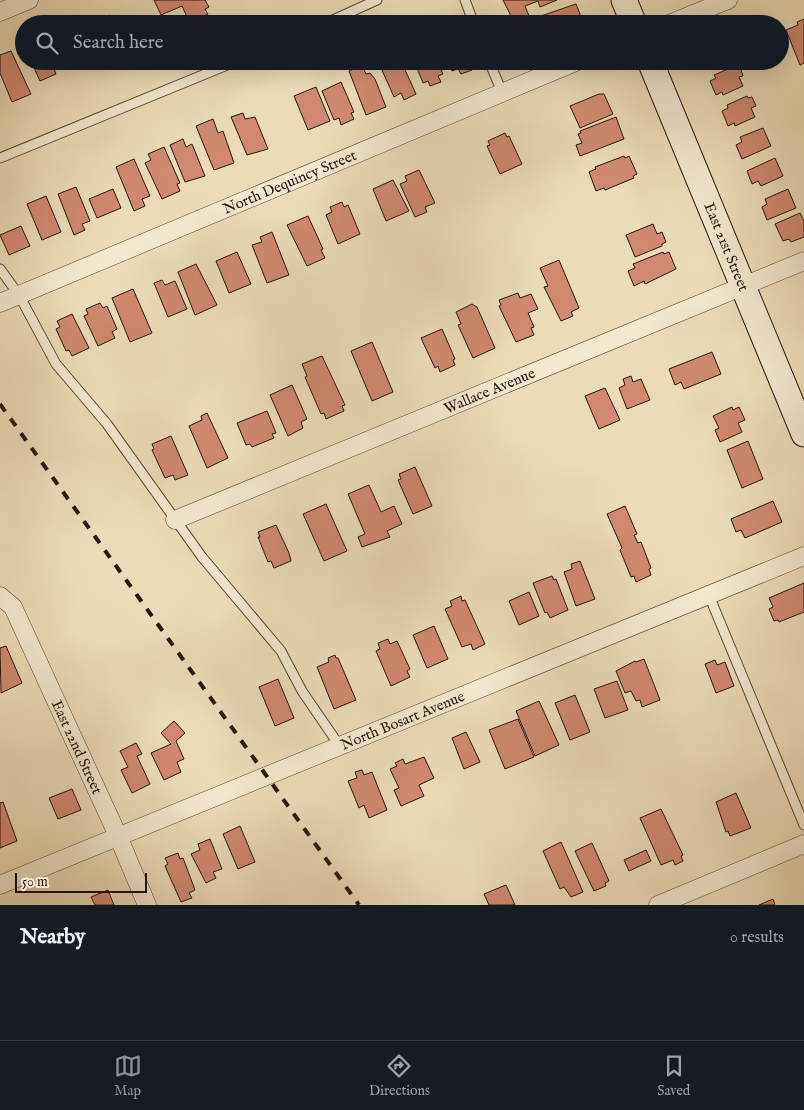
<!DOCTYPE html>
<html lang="en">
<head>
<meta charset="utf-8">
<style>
	:root { --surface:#171b24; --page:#20242c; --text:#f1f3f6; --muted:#9ea1a6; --line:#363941; --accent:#8c9099 }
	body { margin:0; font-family:"IM FELL English",serif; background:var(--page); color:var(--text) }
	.scale { position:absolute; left:15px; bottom:12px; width:132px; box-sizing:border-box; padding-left:5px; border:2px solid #251710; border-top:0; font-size:14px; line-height:18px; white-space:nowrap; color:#251710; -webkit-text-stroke:4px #f2e8d0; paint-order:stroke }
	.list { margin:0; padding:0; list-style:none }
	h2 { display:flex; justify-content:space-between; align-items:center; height:65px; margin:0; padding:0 20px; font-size:21px }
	h2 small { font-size:16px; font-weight:400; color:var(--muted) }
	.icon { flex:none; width:28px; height:28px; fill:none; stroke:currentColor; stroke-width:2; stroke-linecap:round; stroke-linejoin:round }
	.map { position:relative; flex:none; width:804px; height:905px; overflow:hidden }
	.search { position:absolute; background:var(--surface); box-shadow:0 5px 20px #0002; left:15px; right:15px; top:15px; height:55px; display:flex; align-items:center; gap:12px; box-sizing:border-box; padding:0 18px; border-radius:28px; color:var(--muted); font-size:19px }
	.sheet { height:135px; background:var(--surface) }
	nav { display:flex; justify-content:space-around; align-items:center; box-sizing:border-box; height:70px; border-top:1px solid var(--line); background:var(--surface); font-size:14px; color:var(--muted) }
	nav a { display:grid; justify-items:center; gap:2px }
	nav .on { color:var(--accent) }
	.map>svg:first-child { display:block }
	.building { fill:#d0896e; stroke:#251710 }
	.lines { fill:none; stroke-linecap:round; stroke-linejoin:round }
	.lane-casing { stroke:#56483a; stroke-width:11 }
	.street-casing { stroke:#56483a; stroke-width:19 }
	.secondary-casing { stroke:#251710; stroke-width:27 }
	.lane { stroke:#f2e8d0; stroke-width:9 }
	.street { stroke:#f2e8d0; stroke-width:18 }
	.secondary { stroke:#f2e8d0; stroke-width:25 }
	.rail { stroke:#251710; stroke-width:4; stroke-dasharray:9 9; stroke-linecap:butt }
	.labels { text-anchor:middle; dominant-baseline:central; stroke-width:4; stroke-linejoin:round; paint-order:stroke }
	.street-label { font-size:15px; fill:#251710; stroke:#f2e8d0 }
</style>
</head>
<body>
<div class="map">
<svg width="804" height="905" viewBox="0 0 804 905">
	<rect width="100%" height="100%" fill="#ebdcb7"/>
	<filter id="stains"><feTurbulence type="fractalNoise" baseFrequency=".004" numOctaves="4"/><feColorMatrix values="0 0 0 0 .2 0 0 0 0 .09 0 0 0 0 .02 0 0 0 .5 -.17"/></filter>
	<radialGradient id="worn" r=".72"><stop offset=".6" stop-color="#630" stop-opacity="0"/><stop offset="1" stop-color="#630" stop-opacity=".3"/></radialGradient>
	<g class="building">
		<polygon points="154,0 205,0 209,7 205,9 208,14 192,21 190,16 187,17 182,6 161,15"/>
		<polygon points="503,0 557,0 540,7 538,1 525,6 529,16 514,22"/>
		<polygon points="576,4 584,24 540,24 538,17"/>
		<polygon points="110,15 114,24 88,24"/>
		<polygon points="804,19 804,63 800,65 786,30 798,25 797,22"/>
		<polygon points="11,51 31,94 12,102 0,73 0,55"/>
		<polygon points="31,61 51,61 56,74 40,81"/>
		<polygon points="398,61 401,61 416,94 404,100 401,93 394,97 381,68"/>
		<polygon points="414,61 437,61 443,74 438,76 441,82 430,86 428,81 423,83"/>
		<polygon points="448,61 473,61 470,64 472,70 461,74 458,69 452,71"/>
		<polygon points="362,65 366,74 370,73 375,79 386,107 366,115 349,71"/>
		<polygon points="735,66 736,69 740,67 743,76 739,77 743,86 723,95 722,92 716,95 710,81 716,78 714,75"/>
		<polygon points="341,82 354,112 351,113 354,119 341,125 339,118 334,120 322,91"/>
		<polygon points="316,87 330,121 308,130 294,96"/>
		<polygon points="599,94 604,94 613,114 580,128 570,106"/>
		<polygon points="747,96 748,98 752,97 756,106 751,108 755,117 735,126 734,123 728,126 722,111 728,108 727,105"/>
		<polygon points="243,113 245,119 255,117 268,149 247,155 231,117"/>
		<polygon points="616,117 624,139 580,156 576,145 582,143 578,134 581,133 580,131"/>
		<polygon points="213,119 218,133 223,131 234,163 214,170 196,126"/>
		<polygon points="763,128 771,146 742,159 736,145 742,142 740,137"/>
		<polygon points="505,133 507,137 509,136 522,164 500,174 487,146 490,145 488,141"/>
		<polygon points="183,139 186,147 192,144 205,176 185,182 170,145"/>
		<polygon points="164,147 180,183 177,184 180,191 162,199 145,163 151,160 148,154"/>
		<polygon points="624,156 625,158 629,156 637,174 633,176 634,178 605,190 604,188 596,191 589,172 596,169 595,167"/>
		<polygon points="775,158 783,176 761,186 758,181 752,184 747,171"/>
		<polygon points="134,159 150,196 142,199 145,206 134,211 116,167"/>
		<polygon points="419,170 435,203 425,207 427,212 415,217 400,184 407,181 405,176"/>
		<polygon points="393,180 409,211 386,221 373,189"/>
		<polygon points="76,187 90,221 82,224 85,230 74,235 58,194"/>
		<polygon points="113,189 121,208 97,218 89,199"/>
		<polygon points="788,189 796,208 767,220 762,207 767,204 765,199"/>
		<polygon points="46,196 61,232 42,240 27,204"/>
		<polygon points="342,202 344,207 348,205 360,234 338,244 326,215 332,212 330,207"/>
		<polygon points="800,213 804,221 804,237 791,242 789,239 783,241 775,224"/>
		<polygon points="308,216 323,249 321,250 325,258 307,266 287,225"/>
		<polygon points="653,224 657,234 662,232 666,242 662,244 662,246 635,257 626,235"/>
		<polygon points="21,226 30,246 9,255 0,235"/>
		<polygon points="272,232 289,275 267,283 252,245 262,242 260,237"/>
		<polygon points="237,252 251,284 229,293 216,261"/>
		<polygon points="663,252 664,254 669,252 676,269 645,284 644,281 634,286 628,271 635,268 633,264"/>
		<polygon points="559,260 579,308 571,312 573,316 561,321 544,287 548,286 540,268"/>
		<polygon points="196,264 217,305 195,315 178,272"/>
		<polygon points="162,280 165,285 175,281 187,309 168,317 154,283"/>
		<polygon points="133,289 152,333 130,342 112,298"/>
		<polygon points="518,293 520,298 531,294 538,309 528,313 534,327 531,328 534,335 516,342 499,306 501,305 499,300"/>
		<polygon points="100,303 103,308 107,306 117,329 112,332 115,338 98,346 84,316 88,314 86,309"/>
		<polygon points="472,304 477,307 495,348 473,358 458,325 461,324 456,312"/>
		<polygon points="72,314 89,348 72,356 69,350 66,351 56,329 60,327 57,321"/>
		<polygon points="442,329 455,359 453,360 455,365 440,372 438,366 435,368 421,338"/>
		<polygon points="372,342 393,392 372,401 351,351"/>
		<polygon points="712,352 721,374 684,389 681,382 675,385 669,369"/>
		<polygon points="322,356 345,405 342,406 344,411 326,419 324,413 321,414 305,377 307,376 302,364"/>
		<polygon points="631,376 633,382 641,379 650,400 627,409 619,388 625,385 623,379"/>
		<polygon points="292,385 307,419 301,422 303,428 288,436 270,395"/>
		<polygon points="605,388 620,420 599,429 585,396"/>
		<polygon points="732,407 733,410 739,407 745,420 738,423 742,432 720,442 715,430 719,428 713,416"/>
		<polygon points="267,411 276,433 272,434 274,438 252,447 250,444 246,445 237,423"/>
		<polygon points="207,413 228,458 207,468 189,426 202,420 201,416"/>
		<polygon points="171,436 188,475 175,480 173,475 165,478 152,450 154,449 152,444"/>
		<polygon points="748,441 763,479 742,488 727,450"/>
		<polygon points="415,467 432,506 413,514 398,480 401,479 399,474"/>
		<polygon points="369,485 381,512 394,506 402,524 387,531 390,537 362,547 358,537 365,534 348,494"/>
		<polygon points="773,501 782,522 745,538 741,530 736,532 731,519"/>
		<polygon points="326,504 347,551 324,561 303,514"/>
		<polygon points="625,506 637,534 634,535 638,543 641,542 651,568 649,569 651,575 636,582 634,576 631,577 620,550 622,548 607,514"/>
		<polygon points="276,525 289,553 291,561 274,568 271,561 268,562 258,537 260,537 258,532"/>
		<polygon points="580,561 595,599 576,606 564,572 572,569 571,564"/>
		<polygon points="552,576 554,580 556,579 568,610 550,618 547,612 545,613 533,583"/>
		<polygon points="804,583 804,612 779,622 778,620 774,621 769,609 773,607 769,598"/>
		<polygon points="529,592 539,616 519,625 509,601"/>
		<polygon points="461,596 462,601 465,600 485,644 473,650 471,644 462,647 445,609 452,606 450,601"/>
		<polygon points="434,626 448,659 427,668 413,635"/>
		<polygon points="388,639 390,644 397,641 410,669 407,671 410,677 391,686 376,651 380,649 378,643"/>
		<polygon points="6,646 22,683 1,693 0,648"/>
		<polygon points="335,655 336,658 338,658 356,700 334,709 317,667 329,662 328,658"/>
		<polygon points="644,659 660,700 642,707 640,700 636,701 631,691 625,693 616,671 635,661 636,662"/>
		<polygon points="715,660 717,665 725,662 734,686 716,693 705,664"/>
		<polygon points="278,679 294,718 275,726 259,687"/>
		<polygon points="617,681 628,710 605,718 594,689"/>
		<polygon points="575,695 590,732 570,740 555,703"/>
		<polygon points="539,701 559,745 535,756 516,711"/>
		<polygon points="518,719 534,757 505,769 489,730"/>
		<polygon points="174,721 185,733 176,741 184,759 177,762 181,772 164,780 151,753 171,744 161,733"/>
		<polygon points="466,732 480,762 464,769 452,738"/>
		<polygon points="136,743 142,754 137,756 150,784 132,793 121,770 128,767 120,751"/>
		<polygon points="424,757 434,778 419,785 424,796 401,806 394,790 399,788 390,769 397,766 395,763 403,759 405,764"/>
		<polygon points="362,770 364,775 372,772 387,810 369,818 364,805 359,808 348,781 357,778 355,772"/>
		<polygon points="72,789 81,810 58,819 49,798"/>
		<polygon points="736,793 751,828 730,836 728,831 726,832 716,802"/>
		<polygon points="3,802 17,841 0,848 0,803"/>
		<polygon points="661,809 683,855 681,856 683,861 675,865 673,860 661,865 640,818"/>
		<polygon points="240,826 255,862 238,869 223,834"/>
		<polygon points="210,839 222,869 213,872 216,878 206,883 191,854 200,850 198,844"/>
		<polygon points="561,842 583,892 571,897 564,887 560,889 543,851"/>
		<polygon points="592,843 609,881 605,883 606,886 594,891 575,851"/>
		<polygon points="646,850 651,861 629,871 624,860"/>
		<polygon points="178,853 180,859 183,858 195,890 189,893 192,898 181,902 165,866 168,864 165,858"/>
		<polygon points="506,885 515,905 489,905 484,894"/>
		<polygon points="108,890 114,905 95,905 91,897"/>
		<polygon points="773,899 775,905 759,905"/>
	</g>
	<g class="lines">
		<defs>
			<g id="lane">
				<polyline points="465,0 474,24"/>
				<polyline points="324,24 377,0"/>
				<polyline points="489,61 502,92"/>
				<polyline points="0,158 237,61"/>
				<polyline points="0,269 19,295 56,364 107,424 202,557 281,651 302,691 339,745"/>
				<polyline points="708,593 804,825"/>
			</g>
			<g id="street">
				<polyline points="0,12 29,0"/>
				<polyline points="669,24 728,0"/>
				<path id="s1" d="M0 303 578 61"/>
				<path id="s2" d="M175 520 804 261"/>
				<path id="s3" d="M0 596 13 607 118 836 147 905"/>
				<path id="s4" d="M0 885 804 556"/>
				<polyline points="658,905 804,844"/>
			</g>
			<g id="secondary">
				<polyline points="624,0 634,24"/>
				<path id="s5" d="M650 61 804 434"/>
			</g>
		</defs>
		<use href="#lane" class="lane-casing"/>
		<use href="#street" class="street-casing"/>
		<use href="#secondary" class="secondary-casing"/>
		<use href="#lane" class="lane"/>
		<use href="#street" class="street"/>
		<use href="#secondary" class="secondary"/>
		<polyline class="rail" points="0,404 359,905"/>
	</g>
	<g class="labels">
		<g class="street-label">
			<text stroke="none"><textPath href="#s1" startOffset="314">North Dequincy Street</textPath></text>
			<text stroke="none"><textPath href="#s5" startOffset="201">East 21st Street</textPath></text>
			<text stroke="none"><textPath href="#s2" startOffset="340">Wallace Avenue</textPath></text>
			<text stroke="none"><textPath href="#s4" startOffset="435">North Bosart Avenue</textPath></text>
			<text stroke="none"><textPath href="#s3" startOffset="171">East 22nd Street</textPath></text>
		</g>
	</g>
	<rect width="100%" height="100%" filter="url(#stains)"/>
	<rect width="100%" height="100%" fill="url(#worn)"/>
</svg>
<div class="scale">50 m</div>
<div class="search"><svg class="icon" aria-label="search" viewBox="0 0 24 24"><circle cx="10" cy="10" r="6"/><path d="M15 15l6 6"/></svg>Search here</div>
</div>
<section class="sheet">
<h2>Nearby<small>0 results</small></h2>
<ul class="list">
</ul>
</section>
<nav>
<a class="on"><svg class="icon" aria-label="map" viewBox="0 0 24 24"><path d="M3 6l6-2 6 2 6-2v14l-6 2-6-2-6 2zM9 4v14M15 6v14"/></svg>Map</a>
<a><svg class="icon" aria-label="directions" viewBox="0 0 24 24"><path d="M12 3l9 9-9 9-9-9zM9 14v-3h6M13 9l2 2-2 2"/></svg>Directions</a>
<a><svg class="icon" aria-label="saved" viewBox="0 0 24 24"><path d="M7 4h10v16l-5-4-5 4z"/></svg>Saved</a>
</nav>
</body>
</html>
